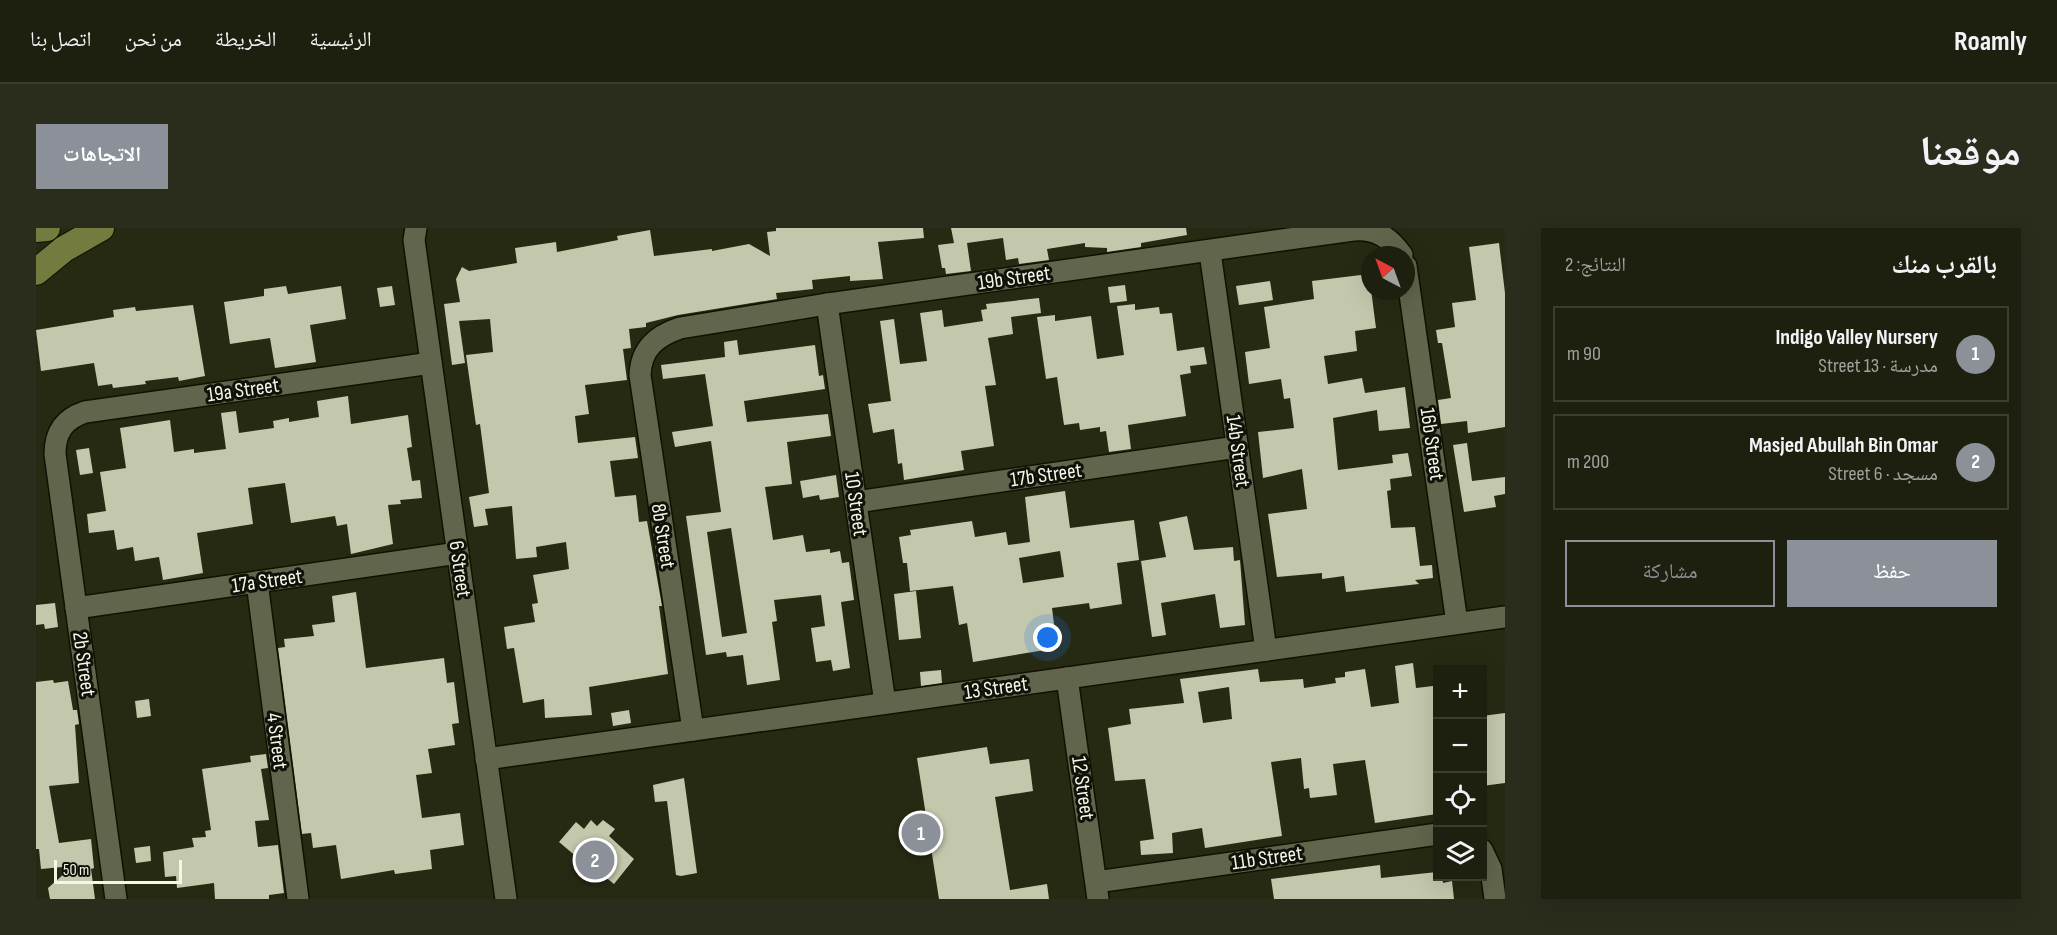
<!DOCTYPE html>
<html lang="ar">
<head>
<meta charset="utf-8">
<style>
	:root { --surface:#1d200e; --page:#2a2d1c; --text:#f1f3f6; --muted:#a0a39e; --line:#3b3e2e; --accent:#8c9099 }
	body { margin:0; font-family:"Sofia Sans Condensed","Noto Naskh Arabic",sans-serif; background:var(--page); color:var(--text); direction:rtl }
	.controls { position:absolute; right:18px; bottom:18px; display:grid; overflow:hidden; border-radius:0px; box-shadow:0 6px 24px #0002 }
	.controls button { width:54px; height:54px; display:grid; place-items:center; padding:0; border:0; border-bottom:2px solid var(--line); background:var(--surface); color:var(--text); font:30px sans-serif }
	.compass { position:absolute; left:1325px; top:18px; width:54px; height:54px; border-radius:50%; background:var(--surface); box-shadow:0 6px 24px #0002; rotate:319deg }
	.scale { position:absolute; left:18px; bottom:15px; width:128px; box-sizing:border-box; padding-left:6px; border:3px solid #f4f7e8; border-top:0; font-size:16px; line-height:21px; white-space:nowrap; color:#f4f7e8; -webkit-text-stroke:4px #101108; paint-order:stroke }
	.you { position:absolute; left:1012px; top:410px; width:21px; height:21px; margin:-15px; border:4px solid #fff; border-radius:50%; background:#1a73e8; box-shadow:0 0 0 9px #1a73e833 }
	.badge { display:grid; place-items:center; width:39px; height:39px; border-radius:50%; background:var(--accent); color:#fff; font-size:20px; font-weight:700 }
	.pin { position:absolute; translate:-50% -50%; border:3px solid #fff; box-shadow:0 2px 6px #0006 }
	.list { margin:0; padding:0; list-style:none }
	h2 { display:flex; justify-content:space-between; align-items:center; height:78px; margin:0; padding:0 24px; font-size:26px }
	h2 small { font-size:20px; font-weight:400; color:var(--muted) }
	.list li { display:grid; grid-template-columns:39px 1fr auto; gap:18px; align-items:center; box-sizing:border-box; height:96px; margin:0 12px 12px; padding:0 12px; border:2px solid var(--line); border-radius:0px }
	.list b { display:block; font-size:22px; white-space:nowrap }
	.list p { margin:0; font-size:20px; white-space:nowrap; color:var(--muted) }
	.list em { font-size:20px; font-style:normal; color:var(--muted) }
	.actions { display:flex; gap:12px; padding:18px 24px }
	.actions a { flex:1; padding:14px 0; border:2px solid var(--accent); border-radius:0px; text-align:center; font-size:21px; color:var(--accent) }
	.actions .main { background:var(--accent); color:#fff }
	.icon { flex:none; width:33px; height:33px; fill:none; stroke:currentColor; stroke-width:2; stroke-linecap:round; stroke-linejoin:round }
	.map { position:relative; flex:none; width:1469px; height:671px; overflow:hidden; direction:ltr; border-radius:0px }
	header { display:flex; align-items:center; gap:36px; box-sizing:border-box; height:84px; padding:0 30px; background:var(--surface); border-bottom:2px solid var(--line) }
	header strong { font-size:28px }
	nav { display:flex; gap:33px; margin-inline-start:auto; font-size:21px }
	.intro { display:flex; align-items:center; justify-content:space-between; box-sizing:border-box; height:144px; padding:0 36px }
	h1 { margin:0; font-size:42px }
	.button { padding:15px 27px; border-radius:0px; background:var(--accent); color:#fff; font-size:21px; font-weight:700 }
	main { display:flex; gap:36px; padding:0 36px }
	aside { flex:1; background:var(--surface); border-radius:0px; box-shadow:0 6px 24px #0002 }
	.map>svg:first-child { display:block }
	.building { fill:#c3c8ac; fill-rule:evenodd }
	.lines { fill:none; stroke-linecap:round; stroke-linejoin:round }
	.minor-casing { stroke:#101200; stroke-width:24 }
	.major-casing { stroke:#101200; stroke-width:28 }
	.minor { stroke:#61654c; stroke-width:21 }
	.major { stroke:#747b3f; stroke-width:26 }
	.labels { text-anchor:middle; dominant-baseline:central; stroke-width:6; stroke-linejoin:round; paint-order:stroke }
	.street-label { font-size:21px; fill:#f4f7e8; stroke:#101108 }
</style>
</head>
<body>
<header>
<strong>Roamly</strong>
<nav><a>الرئيسية</a><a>الخريطة</a><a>من نحن</a><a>اتصل بنا</a></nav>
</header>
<div class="intro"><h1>موقعنا</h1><a class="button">الاتجاهات</a></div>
<main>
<aside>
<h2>بالقرب منك<small>النتائج: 2</small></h2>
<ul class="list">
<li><span class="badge">1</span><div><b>Indigo Valley Nursery</b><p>مدرسة · 13 Street</p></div><em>90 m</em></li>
<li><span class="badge">2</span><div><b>Masjed Abullah Bin Omar</b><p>مسجد · 6 Street</p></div><em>200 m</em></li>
</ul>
<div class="actions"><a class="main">حفظ</a><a>مشاركة</a></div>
</aside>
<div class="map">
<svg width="1469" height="671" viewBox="0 0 1469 671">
	<rect width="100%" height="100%" fill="#272a13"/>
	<g class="building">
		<polygon points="740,0 887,0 888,10 842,14 847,51 814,53 814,48 776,52 777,61 740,65 741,71 642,87 610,95 610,99 593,101 595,120 587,121 591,152 549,157 553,186 539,188 542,215 599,209 602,230 574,233 579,269 600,267 603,294 611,293 626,378 623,378 632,446 553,459 556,487 509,490 508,471 487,475 478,420 471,421 468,399 499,394 496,376 502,375 497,347 533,341 530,314 500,319 501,329 480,331 476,278 449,281 452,297 438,299 433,269 453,265 444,196 440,197 430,127 457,124 454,91 423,93 429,135 416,137 408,76 424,74 420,51 426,39 433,43 481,35 479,20 520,14 521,24 582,12 581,8 614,2 618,28 676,21 676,23 713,16 734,28 731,4 740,3"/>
		<polygon points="915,0 1150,0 1151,7 1105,15 1105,19 1071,24 1071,20 1049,19 1049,15 1011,21 1013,32 983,36 982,30 970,32 967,10 931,15 935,43 910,46 909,40 906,40 902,17 918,15"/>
		<polygon points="1463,15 1469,65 1469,199 1432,205 1431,193 1405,196 1402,172 1415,170 1406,115 1402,115 1400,102 1419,99 1416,75 1440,72 1433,19"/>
		<polygon points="1333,46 1340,100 1319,103 1321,123 1288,128 1292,156 1326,150 1329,165 1369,159 1374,200 1343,203 1341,182 1297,190 1302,242 1357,235 1356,227 1372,225 1376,248 1354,251 1355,262 1351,263 1355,300 1379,299 1384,338 1396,337 1397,350 1379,352 1383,356 1310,364 1308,348 1286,351 1286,345 1241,349 1232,286 1271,281 1266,241 1227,250 1222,204 1258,200 1254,170 1248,171 1245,151 1213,156 1209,124 1234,120 1228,79 1278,71 1276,53"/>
		<polygon points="1234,53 1237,72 1203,77 1200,58"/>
		<polygon points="1089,57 1091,73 1074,75 1072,59"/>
		<polygon points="250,58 252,66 305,58 310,91 274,97 280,134 239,140 234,110 194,116 188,74 228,68 228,61"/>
		<polygon points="356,58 359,77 344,79 341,60"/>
		<polygon points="1003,70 1005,85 975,89 977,106 952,110 960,157 949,158 958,218 925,223 928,242 868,252 866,235 862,236 858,201 837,205 832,176 855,173 844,93 858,91 864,136 891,133 884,85 906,82 908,99 947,93 945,82 951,81 950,76"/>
		<polygon points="1099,76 1099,82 1123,79 1124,86 1136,85 1141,123 1168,119 1171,136 1154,138 1155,145 1144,147 1150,188 1092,197 1095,221 1073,224 1070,203 1064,204 1064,199 1044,202 1043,195 1028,197 1021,149 1010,151 1001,89 1019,87 1019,93 1055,88 1061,131 1088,127 1081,78"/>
		<polygon points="157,77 169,148 143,153 142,149 109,153 110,156 77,160 76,156 62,158 58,135 5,143 0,102 78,89 77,82 99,79 100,83"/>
		<path d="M701 112 703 127 779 117 783 148 787 147 789 161 708 173 711 194 792 186 795 208 751 214 756 256 729 259 737 312 767 307 770 324 794 321V325L804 323 806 335 813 334 818 372 805 374 814 440 797 443 795 432 780 434 775 400 789 398 785 367 738 372 741 393 736 394 744 452 711 457 707 427 691 429 690 424 670 427 650 288 685 284 675 213 639 219 636 204 677 198 669 146 627 151 625 137 689 129 688 114ZM695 300 711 405 686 409 671 304Z"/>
		<polygon points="312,168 315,196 372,187 376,219 371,220 376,253 384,252 386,270 364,272 365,276 352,277 357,316 315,326 311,296 301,298 299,288 255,295 249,255 212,260 217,296 161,305 167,345 127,352 123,329 99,333 97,319 81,322 78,302 53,305 51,286 70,283 64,244 90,240 84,200 134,192 138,224 158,221 158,225 190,221 185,185 200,183 203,205 238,200 237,193 253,190 253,194 283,189 281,173"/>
		<polygon points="1431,215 1436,253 1469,249 1469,266 1458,268 1460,279 1428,284 1417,217"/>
		<polygon points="53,220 57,245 44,247 40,222"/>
		<polygon points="800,247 803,269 784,272 783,267 767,270 764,253"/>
		<path d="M1029 263 1034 300 1098 292 1103 332 1081 335 1086 376 1054 381 1053 375 1016 380 1021 420 937 434 931 395 923 397 917 358 874 363 871 335H867L863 309 875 307 874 302 936 293 939 309 970 304 972 317 994 314 989 269ZM1024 323 1028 349 987 355 983 330Z"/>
		<polygon points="1151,288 1158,322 1197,319 1198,333 1204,332 1209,397 1184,400 1179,366 1125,375 1130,407 1116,409 1105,333 1130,329 1123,294"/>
		<polygon points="880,363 885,410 863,412 858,366"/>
		<polygon points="320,364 330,440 408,430 411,455 418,454 423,495 416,496 419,517 392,521 396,545 380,547 386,590 424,585 428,617 394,622 396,641 359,646 358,642 305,651 300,617 277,620 275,605 266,606 242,420 249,419 248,411 278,408 276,397 299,394 296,368"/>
		<polygon points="19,375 22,399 9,401 8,396 0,397 0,377"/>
		<path d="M1377 435 1380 460 1397 458 1401 522V586L1339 595 1329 532 1297 536 1301 567 1274 570 1273 560 1268 561 1265 530 1235 534 1246 608 1169 620 1166 600 1136 605 1137 625 1105 627 1104 613 1118 611 1109 551 1079 553 1072 500 1095 496 1093 481 1148 475 1144 451 1222 441 1224 454 1267 451 1268 460 1300 455 1299 450 1309 449V444L1329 441 1335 479 1363 475 1359 438ZM1193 459 1196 491 1167 495 1162 464Z"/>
		<polygon points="905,442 906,455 885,458 884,444"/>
		<polygon points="17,452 18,455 32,453 37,482 41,482 43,496 39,497 43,555 13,558 23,615 55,611 58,640 55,641 59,671 14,671 12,660 37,638 5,641 3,621 0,621 0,454"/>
		<polygon points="113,471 115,488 101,490 99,473"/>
		<polygon points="593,482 595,495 577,498 575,485"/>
		<polygon points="1469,485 1469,555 1446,558 1446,488"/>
		<polygon points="951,519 954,536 993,531 997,563 959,569 974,662 1011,656 1013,671 903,671 881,530"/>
		<polygon points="230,526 232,540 225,541 233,592 219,593 222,619 242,617 248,665 233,667 233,671 179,671 178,655 141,660 140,648 129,649 127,624 158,619 156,610 170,609 169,603 175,602 166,541 215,534 214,528"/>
		<polygon points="648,550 661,645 645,648 640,647 631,573 619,574 617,557"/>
		<polygon points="555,592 561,598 567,592 579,601 573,608 598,631 578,656 563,644 561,646 523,614 540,594 548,601"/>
		<polygon points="114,618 115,633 100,635 98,620"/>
		<polygon points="1344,637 1345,650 1401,644 1401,648 1406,648 1407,655 1416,653 1418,671 1238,671 1235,651"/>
	</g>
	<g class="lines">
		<defs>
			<g id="minor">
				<polyline points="380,0 378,12 470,671"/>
				<polyline points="1174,24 1230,422"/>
				<polyline points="1370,38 1421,395"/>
				<polyline points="791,76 849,475"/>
				<polyline points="820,274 1201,219"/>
				<polyline points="221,354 262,671"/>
				<polyline points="40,380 422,325"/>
				<polyline points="1031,450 1062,671"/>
				<path d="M657 502 604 147C605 121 620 108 644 100L791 76 1317 2C1340 0 1353 9 1366 27"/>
				<polyline points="450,531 1469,389"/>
				<polyline points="1446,622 1455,641 1459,671"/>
				<polyline points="1060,654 1402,606"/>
				<path d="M80 671 19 226C19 204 28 191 49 184L395 135"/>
			</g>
			<g id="major">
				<polyline points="0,1 11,0"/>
				<polyline points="0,44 28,21 65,0"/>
			</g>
		</defs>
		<use href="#minor" class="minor-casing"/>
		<use href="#major" class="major-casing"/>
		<use href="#minor" class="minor"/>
		<use href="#major" class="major"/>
	</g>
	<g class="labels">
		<g class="street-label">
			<text transform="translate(978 50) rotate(-8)">19b Street</text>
			<text transform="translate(207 162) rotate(-8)">19a Street</text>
			<text transform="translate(1396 216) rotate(82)">16b Street</text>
			<text transform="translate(1202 223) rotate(82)">14b Street</text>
			<text transform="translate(1010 247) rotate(-8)">17b Street</text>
			<text transform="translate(820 276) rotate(82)">10 Street</text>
			<text transform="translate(627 308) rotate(81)">8b Street</text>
			<text transform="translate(424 341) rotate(82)">6 Street</text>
			<text transform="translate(231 353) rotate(-8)">17a Street</text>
			<text transform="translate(48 436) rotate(82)">2b Street</text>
			<text transform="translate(960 460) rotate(-8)">13 Street</text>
			<text transform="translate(241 513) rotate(83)">4 Street</text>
			<text transform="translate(1047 560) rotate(82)">12 Street</text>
			<text transform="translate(1231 630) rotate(-8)">11b Street</text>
		</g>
	</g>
</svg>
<div class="controls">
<button>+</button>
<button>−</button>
<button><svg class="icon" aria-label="locate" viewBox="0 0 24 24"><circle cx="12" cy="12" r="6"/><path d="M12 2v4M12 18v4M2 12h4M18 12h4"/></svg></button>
<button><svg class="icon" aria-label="layers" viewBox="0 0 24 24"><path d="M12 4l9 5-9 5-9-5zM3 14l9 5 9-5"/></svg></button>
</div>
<svg class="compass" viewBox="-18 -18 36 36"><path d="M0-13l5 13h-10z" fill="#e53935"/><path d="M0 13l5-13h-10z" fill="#a0a39e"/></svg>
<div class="scale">50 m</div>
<div class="you"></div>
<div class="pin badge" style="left:885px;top:605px">1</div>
<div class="pin badge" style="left:559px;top:632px">2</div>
</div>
</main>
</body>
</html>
